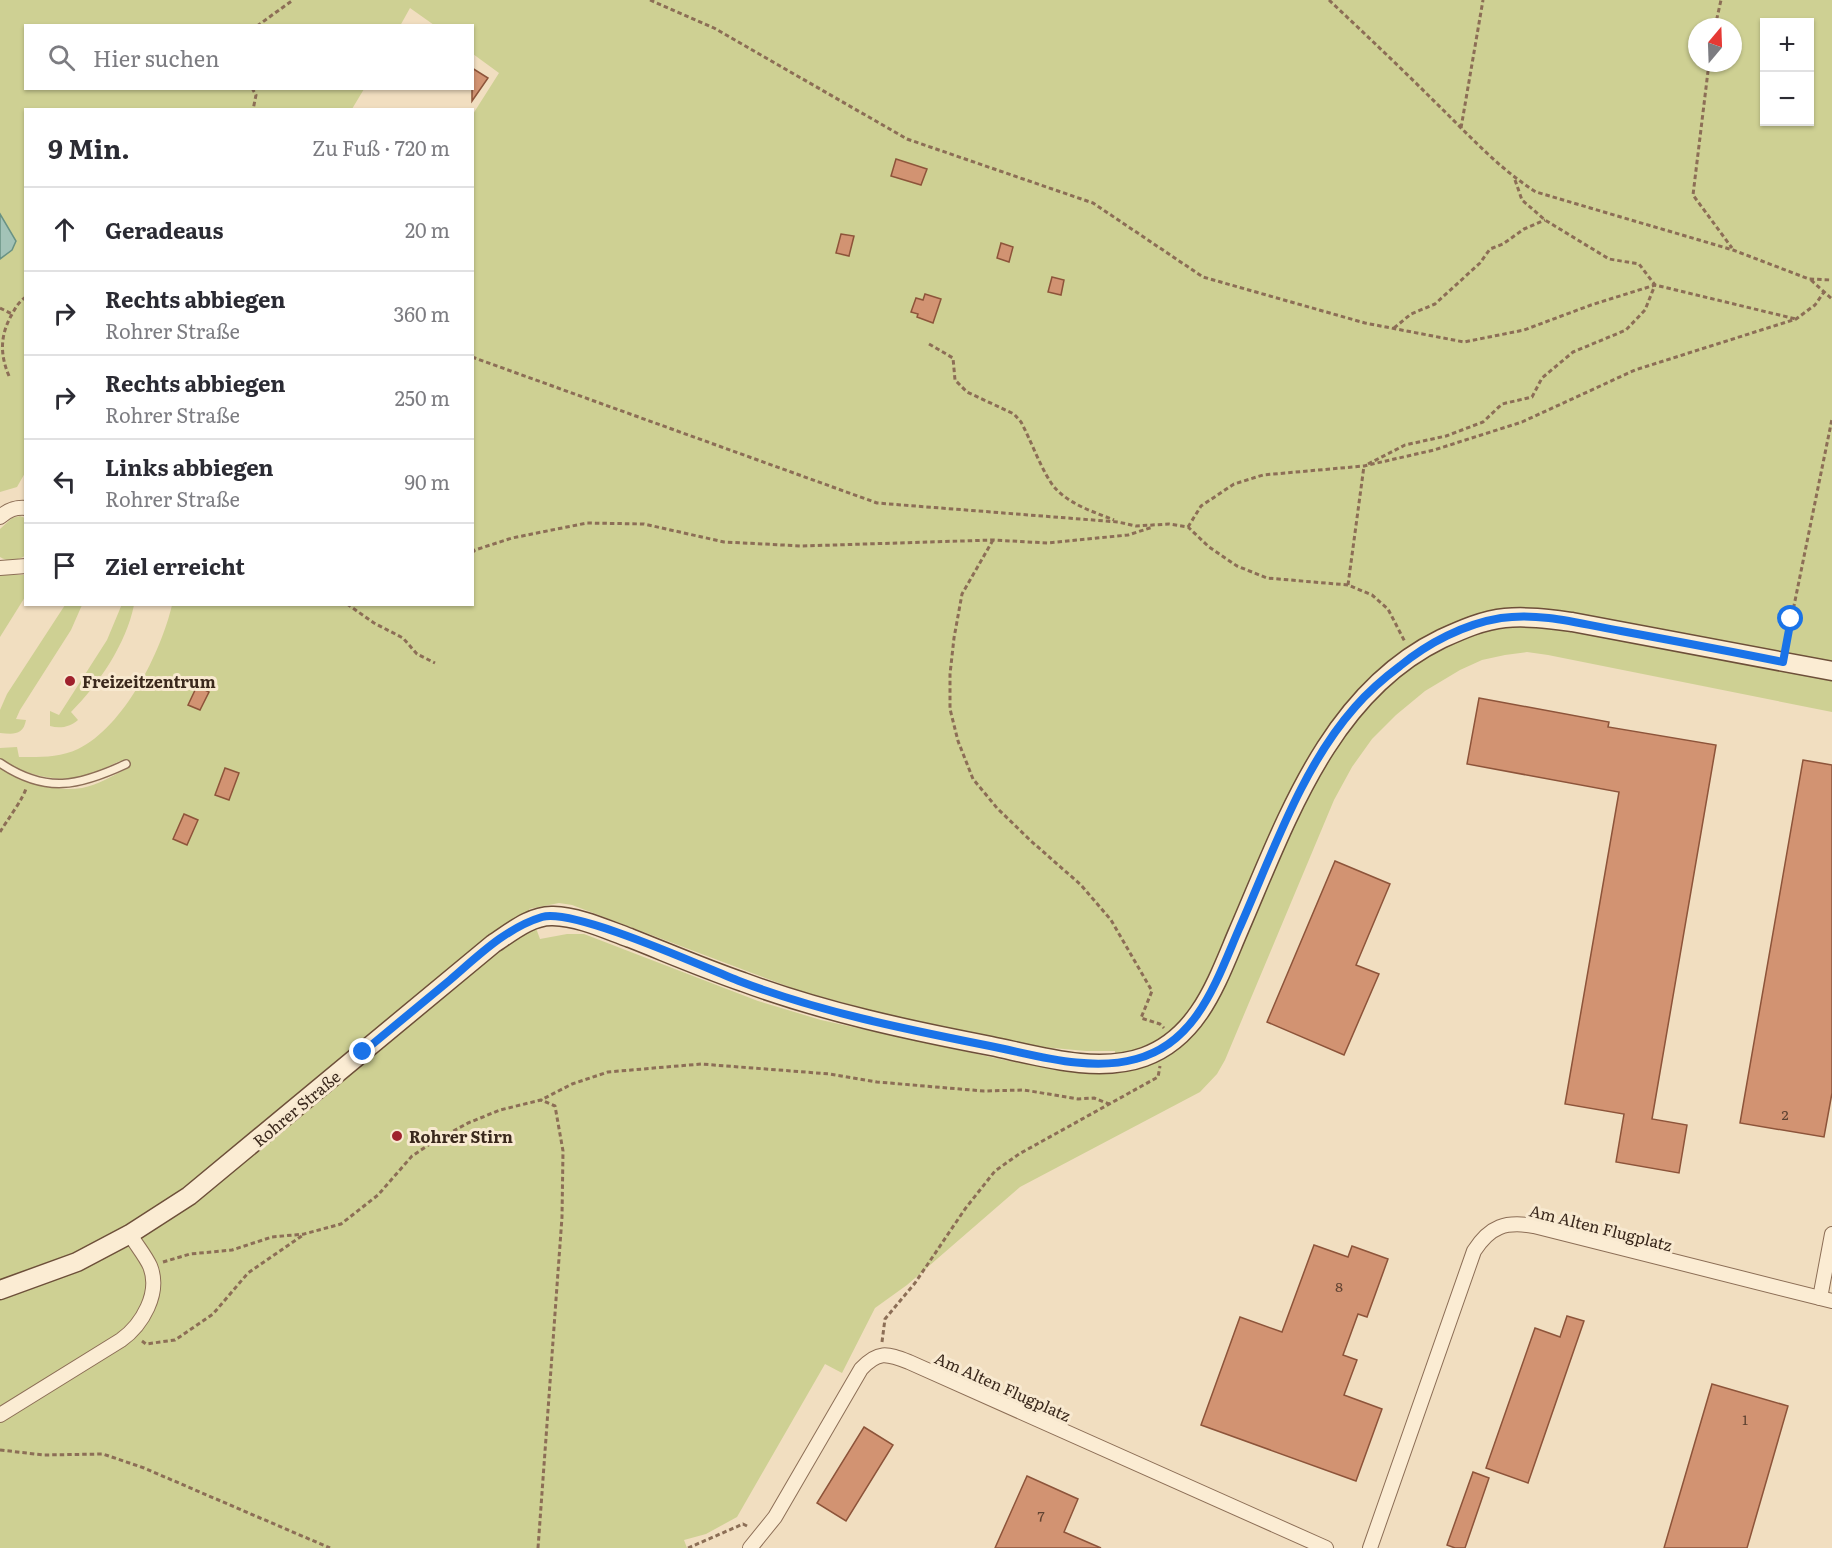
<!DOCTYPE html>
<html lang="de">
<head>
<meta charset="utf-8">
<style>
	:root { --surface:#fff; --page:#f7f7f7; --text:#2b2b33; --muted:#7c7c81; --line:#e1e1e2 }
	body { margin:0; font-family:Literata,serif; background:var(--page); color:var(--text) }
	.controls { position:absolute; right:18px; top:18px; display:grid; overflow:hidden; border-radius:0px; box-shadow:0 2px 4px #0004 }
	.controls button { width:54px; height:54px; display:grid; place-items:center; padding:0; border:0; border-bottom:2px solid var(--line); background:var(--surface); color:var(--text); font:30px sans-serif }
	.compass { position:absolute; left:1688px; top:18px; width:54px; height:54px; border-radius:50%; background:var(--surface); box-shadow:0 2px 4px #0004; rotate:19deg }
	.stop { position:absolute; width:18px; height:18px; margin:-14px; border:4px solid #1a73e8; border-radius:50%; background:#fff }
	.stop.end { background:#1a73e8; border-color:#fff; box-shadow:0 2px 6px #0008 }
	.list { margin:0; padding:0; list-style:none }
	h2 { display:flex; justify-content:space-between; align-items:center; height:78px; margin:0; padding:0 24px; font-size:26px }
	h2 small { font-size:20px; font-weight:400; color:var(--muted) }
	.list li { display:grid; grid-template-columns:39px 1fr auto; gap:18px; align-items:center; box-sizing:border-box; height:84px; padding:0 24px; border-top:2px solid var(--line) }
	.list b { display:block; font-size:22px; white-space:nowrap }
	.list p { margin:0; font-size:20px; white-space:nowrap; color:var(--muted) }
	.list em { font-size:20px; font-style:normal; color:var(--muted) }
	.icon { flex:none; width:33px; height:33px; fill:none; stroke:currentColor; stroke-width:2; stroke-linecap:round; stroke-linejoin:round }
	.map { position:relative; flex:none; width:1832px; height:1548px; overflow:hidden }
	.search { position:absolute; background:var(--surface); box-shadow:0 2px 4px #0004; left:24px; top:24px; width:450px; height:66px; display:flex; align-items:center; gap:15px; box-sizing:border-box; padding:0 21px; border-radius:0px; color:var(--muted); font-size:22px }
	.panel { position:absolute; background:var(--surface); box-shadow:0 2px 4px #0004; left:24px; top:108px; width:450px; height:498px; border-radius:0px }
	.map>svg:first-child { display:block }
	.green { fill:#ced093; fill-rule:evenodd }
	.water { fill:#a3c3b7; stroke:#699284; stroke-width:1.5 }
	.building { fill:#d29372; stroke:#8d543a; stroke-width:1.5 }
	.lines { fill:none; stroke-linecap:round; stroke-linejoin:round }
	.lane-casing { stroke:#8c6e56; stroke-width:10 }
	.street-casing { stroke:#8c6e56; stroke-width:16 }
	.secondary-casing { stroke:#6d4f39; stroke-width:21 }
	.path { stroke:#8c6e56; stroke-width:3; stroke-dasharray:4.5 3; stroke-linecap:butt }
	.lane { stroke:#fbecd3; stroke-width:7 }
	.street { stroke:#fbecd3; stroke-width:14 }
	.secondary { stroke:#fbecd3; stroke-width:18 }
	.route { stroke:#1a73e8; stroke-width:8 }
	.poi-dot { fill:#9f212c; stroke:#f8e9d0; stroke-width:2 }
	.labels { text-anchor:middle; dominant-baseline:central; stroke-width:6; stroke-linejoin:round; paint-order:stroke }
	.number-label { font-size:14px; fill:#604332 }
	.poi-label { font-size:16px; font-weight:bold; fill:#3a281c; stroke:#f8e9d0; text-anchor:start }
	.street-label { font-size:16px; fill:#3a281c; stroke:#f8e9d0 }
</style>
</head>
<body>
<div class="map">
<svg width="1832" height="1548" viewBox="0 0 1832 1548">
	<rect width="100%" height="100%" fill="#f1dec0"/>
	<g class="green">
		<path d="M0 0H1832V712L1548 655 1527 652 1505 655 1482 660 1460 670 1425 691 1396 715 1372 739 1352 767 1334 800 1225 1060 1217 1074 1200 1092 1020 1187 907 1285 875 1308 842 1373 825 1364 737 1517 706 1534 684 1540 687 1548H0V768C22 783 55 792 82 788 98 785 112 776 126 769L120 761C110 765 100 771 90 775 62 784 24 776 0 758V748L17 747 19 757C39 757 59 758 78 749 124 727 161 652 172 605L472 604 473 114 499 73 473 54 472 26 434 25 410 8 400 26H26V88L364 89 352 109 26 110 25 473 17 487 0 492ZM1764 22H1810V122H1764ZM1697 27H1733V63H1697ZM559 903 572 905 800 991 889 1015 1031 1046 1086 1051H1115L1117 1073 1093 1074 1009 1061 821 1020 758 1001 584 934H567L540 939 529 909Z"/>
		<path d="M20 516 25 518V556C17 560 9 563 0 557V529L12 518Z"/>
		<polygon points="0,574 26,575 25,597 0,637"/>
		<path d="M122 604 134 605C126 644 99 684 71 712L78 720C70 727 60 729 50 726V711L59 715 107 640Z"/>
		<path d="M65 605H82L71 630 20 710 16 719 26 720C23 736 13 734 0 733V710L7 694Z"/>
	</g>
	<polygon class="water" points="0,214 16,241 12,250 0,259"/>
	<g class="building">
		<polygon points="472,68 488,78 472,101"/>
		<polygon points="896,159 927,169 921,185 891,176"/>
		<polygon points="841,234 854,236 849,256 836,253"/>
		<polygon points="1001,243 1013,247 1009,262 997,258"/>
		<polygon points="1052,277 1064,280 1061,295 1048,292"/>
		<polygon points="925,294 941,299 933,323 917,317 918,314 911,312 916,298 923,300"/>
		<polygon points="197,686 209,692 200,710 188,705"/>
		<polygon points="1479,698 1609,722 1608,727 1716,745 1652,1119 1687,1125 1679,1173 1616,1162 1624,1114 1565,1104 1619,792 1467,764"/>
		<polygon points="1803,760 1832,765 1832,1093 1824,1137 1740,1123"/>
		<polygon points="225,768 239,773 229,800 215,795"/>
		<polygon points="184,814 198,820 187,845 173,839"/>
		<polygon points="1335,861 1390,884 1356,965 1379,974 1344,1055 1267,1022"/>
		<polygon points="1314,1245 1348,1257 1352,1246 1388,1259 1367,1317 1358,1314 1343,1355 1357,1360 1344,1395 1382,1409 1356,1481 1201,1425 1240,1317 1282,1332"/>
		<polygon points="1567,1316 1584,1321 1528,1483 1486,1468 1535,1328 1560,1337"/>
		<polygon points="1712,1384 1788,1406 1747,1548 1664,1548"/>
		<polygon points="864,1427 893,1445 846,1521 817,1503"/>
		<polygon points="1473,1472 1489,1478 1465,1548 1455,1548 1447,1545"/>
		<polygon points="1027,1476 1078,1499 1064,1532 1101,1548 995,1548"/>
	</g>
	<g class="lines">
		<defs>
			<path id="lane" d="M0 763C46 794 79 786 126 764"/>
			<g id="street">
				<path d="M0 517C8 510 15 507 26 508"/>
				<polyline points="0,568 26,566"/>
				<polyline points="1820,1298 1832,1234"/>
				<path d="M0 1415 121 1340C142 1325 161 1293 150 1266 145 1255 136 1245 130 1234"/>
				<path d="M750 1548 775 1517 861 1369C878 1351 886 1353 909 1362L1326 1548"/>
				<path d="M1370 1548 1474 1251C1490 1226 1506 1221 1534 1226L1832 1301"/>
			</g>
			<path id="secondary" d="M0 1290 77 1262 130 1234 189 1196 493 944C510 933 531 915 553 916 580 917 605 929 630 938 668 953 705 969 743 982 824 1012 908 1030 991 1046 1039 1056 1097 1074 1144 1057 1199 1037 1217 981 1238 932 1285 824 1328 694 1441 639 1461 630 1483 620 1505 618 1528 616 1549 619 1572 622L1832 671"/>
		</defs>
		<use href="#lane" class="lane-casing"/>
		<use href="#street" class="street-casing"/>
		<use href="#secondary" class="secondary-casing"/>
		<g class="path">
			<polyline points="650,0 714,28 907,139 1093,203 1203,277 1365,323 1464,342 1524,330 1591,305 1655,285 1796,319"/>
			<path d="M1329 0C1365 34 1401 68 1436 103 1468 134 1498 168 1536 192L1733 250 1809 279 1832 280"/>
			<polyline points="257,26 293,0"/>
			<polyline points="1715,27 1721,0"/>
			<polyline points="1709,63 1693,195 1732,248"/>
			<polyline points="252,88 256,95 253,110"/>
			<polyline points="1461,128 1483,0"/>
			<polyline points="1515,180 1522,200 1545,220 1609,259 1639,264 1655,285"/>
			<polyline points="1811,280 1832,299"/>
			<polyline points="0,308 12,314"/>
			<polyline points="1394,328 1411,314 1435,304 1480,263 1490,249 1503,244 1524,229 1545,220"/>
			<path d="M929 344 953 358 955 380 967 392 1014 414 1021 422C1030 438 1044 477 1056 489 1071 505 1094 512 1114 520"/>
			<polyline points="472,357 877,503 1118,522 1136,526 1169,524 1188,527 1209,547 1237,566 1267,578 1348,585 1372,595 1388,609 1405,642"/>
			<path d="M9 376C0 355 0 336 11 316 15 309 18 302 26 297"/>
			<polyline points="1368,464 1405,445 1446,436 1483,422 1502,404 1532,397 1542,378 1573,352 1626,330 1645,310 1655,285"/>
			<polyline points="1188,527 1201,506 1234,484 1263,475 1364,466 1434,450 1522,422 1635,370 1796,319 1815,305 1824,292"/>
			<polyline points="993,540 962,594 954,638 950,674 950,709 958,741 973,779 997,808 1031,841 1081,885 1111,920 1152,991 1141,1018 1160,1024 1164,1028"/>
			<polyline points="472,553 475,550 512,538 587,523 644,524 724,542 802,546 993,540 1048,543 1128,535 1153,527"/>
			<polyline points="1348,585 1364,466"/>
			<polyline points="347,604 374,623 403,638 417,654 435,663"/>
			<polyline points="1786,645 1832,419"/>
			<path d="M0 832C6 822 25 796 26 788"/>
			<polyline points="163,1262 190,1254 232,1250 272,1237 304,1234 341,1224 378,1195 412,1156 433,1142 468,1123 500,1110 541,1100 572,1084 608,1072 701,1064 830,1074 877,1082 984,1091 1024,1090 1078,1099 1094,1098 1109,1104"/>
			<polyline points="142,1341 146,1344 175,1340 213,1314 248,1273 303,1235"/>
			<polyline points="882,1342 885,1319 915,1283 965,1209 995,1171 1019,1154 1158,1077 1160,1066"/>
			<polyline points="0,1450 44,1455 103,1454 144,1468 330,1548"/>
			<polyline points="538,1548 562,1217 563,1151 555,1106 541,1100"/>
			<polyline points="688,1548 743,1524 749,1527"/>
		</g>
		<use href="#lane" class="lane"/>
		<use href="#street" class="street"/>
		<use href="#secondary" class="secondary"/>
	</g>
	<g class="lines">
		<path class="route" d="M363 1052C392 1028 421 1004 450 980 478 956 506 928 542 917 574 908 701 966 739 981 820 1012 905 1029 990 1046 1036 1055 1089 1072 1136 1059 1197 1043 1216 982 1239 929 1272 855 1301 768 1355 707 1368 692 1384 678 1400 666 1428 643 1464 624 1501 618 1540 612 1582 624 1621 631 1675 641 1729 651 1783 662L1791 619"/>
	</g>
	<g class="poi-dot">
		<circle cx="70" cy="681" r="6"/>
		<circle cx="397" cy="1136" r="6"/>
	</g>
	<g class="labels">
		<g class="number-label">
			<text x="1785" y="1114">2</text>
			<text x="1339" y="1286">8</text>
			<text x="1745" y="1419">1</text>
			<text x="1041" y="1515">7</text>
		</g>
		<g class="poi-label">
			<text x="82" y="681">Freizeitzentrum</text>
			<text x="409" y="1136">Rohrer Stirn</text>
		</g>
		<g class="street-label">
			<text transform="translate(296 1108) rotate(-40)">Rohrer Straße</text>
			<text transform="translate(1601 1227) rotate(14)">Am Alten Flugplatz</text>
			<text transform="translate(1003 1386) rotate(24)">Am Alten Flugplatz</text>
		</g>
	</g>
</svg>
<div class="controls">
<button>+</button>
<button>−</button>
</div>
<svg class="compass" viewBox="-18 -18 36 36"><path d="M0-13l5 13h-10z" fill="#e53935"/><path d="M0 13l5-13h-10z" fill="#7c7c81"/></svg>
<div class="stop" style="left:1791px;top:619px"></div>
<div class="stop end" style="left:363px;top:1052px"></div>
<div class="search"><svg class="icon" aria-label="search" viewBox="0 0 24 24"><circle cx="10" cy="10" r="6"/><path d="M15 15l6 6"/></svg>Hier suchen</div>
<section class="panel">
<h2>9 Min.<small>Zu Fuß · 720 m</small></h2>
<ul class="list">
<li><svg class="icon" aria-label="ahead" viewBox="0 0 24 24"><path d="M12 20V5M6 11l6-6 6 6"/></svg><div><b>Geradeaus</b></div><em>20 m</em></li>
<li><svg class="icon" aria-label="right" viewBox="0 0 24 24"><path d="M7 20v-9h11M14 6l5 5-5 5"/></svg><div><b>Rechts abbiegen</b><p>Rohrer Straße</p></div><em>360 m</em></li>
<li><svg class="icon" aria-label="right" viewBox="0 0 24 24"><path d="M7 20v-9h11M14 6l5 5-5 5"/></svg><div><b>Rechts abbiegen</b><p>Rohrer Straße</p></div><em>250 m</em></li>
<li><svg class="icon" aria-label="left" viewBox="0 0 24 24"><path d="M17 20v-9H6M10 6l-5 5 5 5"/></svg><div><b>Links abbiegen</b><p>Rohrer Straße</p></div><em>90 m</em></li>
<li><svg class="icon" aria-label="arrive" viewBox="0 0 24 24"><path d="M6 21V4h12l-3 4 3 4H6"/></svg><div><b>Ziel erreicht</b></div></li>
</ul>
</section>
</div>
</body>
</html>
